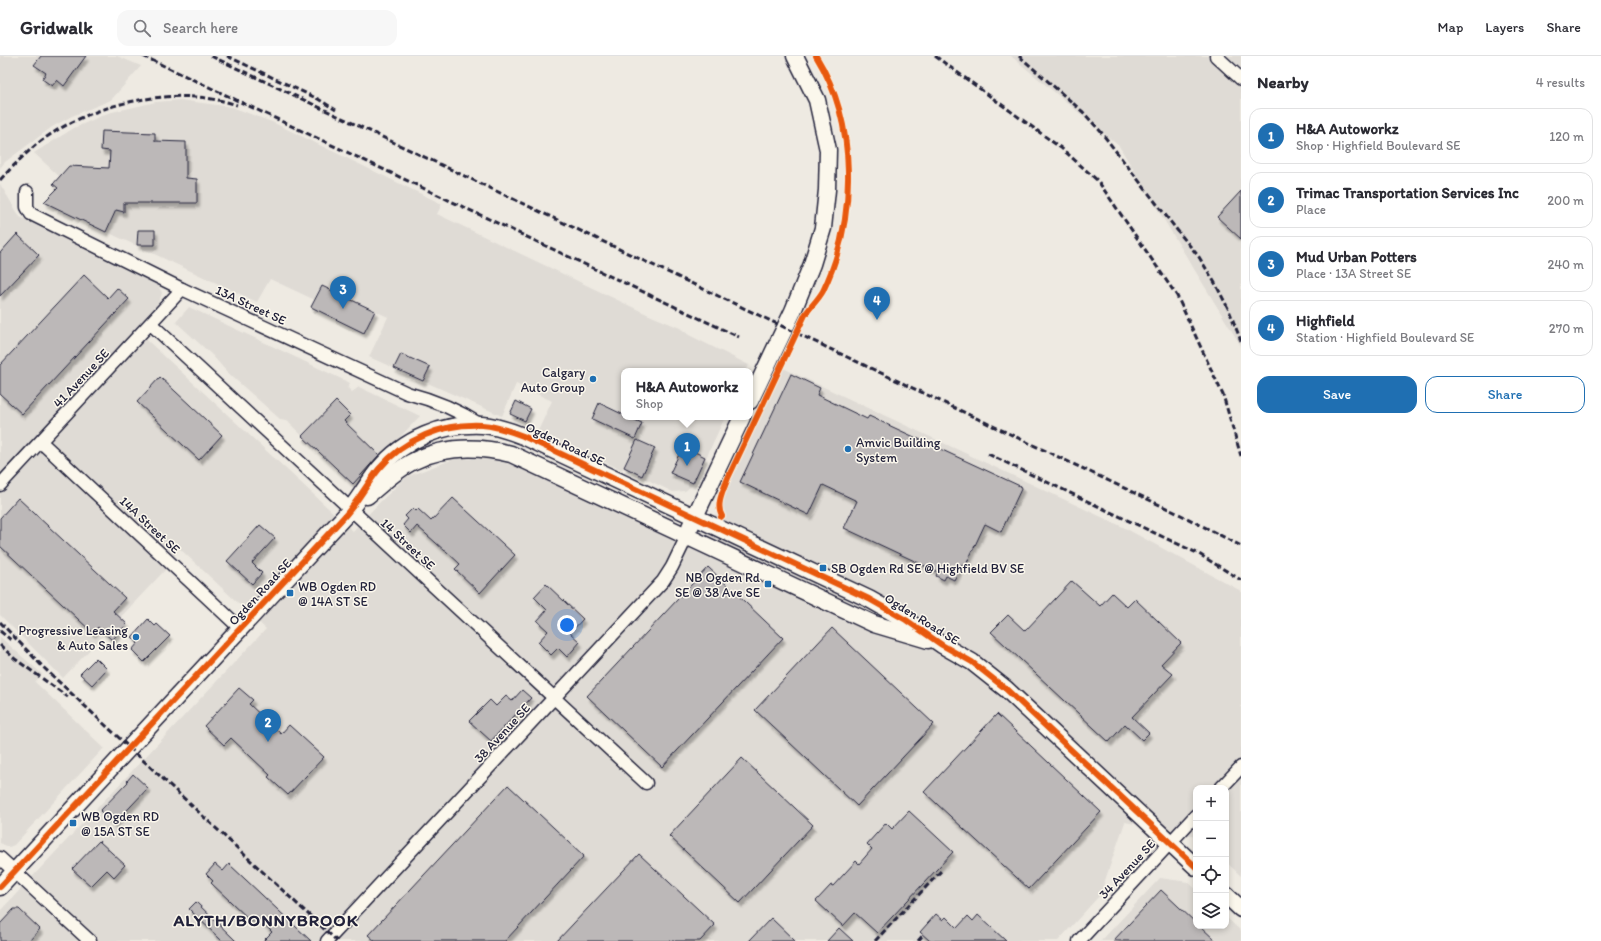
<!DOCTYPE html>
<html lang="en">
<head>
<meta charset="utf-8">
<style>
	:root { --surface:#fff; --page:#f7f7f7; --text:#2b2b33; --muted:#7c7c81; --line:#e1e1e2; --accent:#1f6fb2 }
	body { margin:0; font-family:Itim,sans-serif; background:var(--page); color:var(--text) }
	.controls { position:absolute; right:12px; bottom:12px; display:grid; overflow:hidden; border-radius:8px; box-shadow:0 2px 6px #0003 }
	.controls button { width:36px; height:36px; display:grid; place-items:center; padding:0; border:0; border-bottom:1px solid var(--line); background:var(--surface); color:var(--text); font:20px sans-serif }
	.you { position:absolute; left:567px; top:569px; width:14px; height:14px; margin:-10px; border:3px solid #fff; border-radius:50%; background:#1a73e8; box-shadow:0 0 0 6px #1a73e833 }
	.badge { display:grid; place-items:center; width:26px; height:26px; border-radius:50%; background:var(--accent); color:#fff; font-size:13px; font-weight:700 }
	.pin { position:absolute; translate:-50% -33px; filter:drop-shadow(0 1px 2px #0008) }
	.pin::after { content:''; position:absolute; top:21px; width:14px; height:12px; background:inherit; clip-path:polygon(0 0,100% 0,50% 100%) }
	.popup { position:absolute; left:621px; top:312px; width:132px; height:52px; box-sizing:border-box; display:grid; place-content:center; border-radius:8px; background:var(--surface); filter:drop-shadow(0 1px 3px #0005); font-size:13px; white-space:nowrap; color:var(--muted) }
	.popup b { font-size:15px; color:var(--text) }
	.popup::after { content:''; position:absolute; left:50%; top:100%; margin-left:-8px; border:8px solid transparent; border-top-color:var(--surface) }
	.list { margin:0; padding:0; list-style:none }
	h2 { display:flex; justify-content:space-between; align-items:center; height:52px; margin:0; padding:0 16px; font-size:17px }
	h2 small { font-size:13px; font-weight:400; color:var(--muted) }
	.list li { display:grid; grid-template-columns:26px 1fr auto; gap:12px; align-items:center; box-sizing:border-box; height:56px; margin:0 8px 8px; padding:0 8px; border:1px solid var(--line); border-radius:12px }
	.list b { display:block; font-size:15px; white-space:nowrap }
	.list p { margin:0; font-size:13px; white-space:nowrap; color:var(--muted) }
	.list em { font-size:13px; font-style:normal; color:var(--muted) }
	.actions { display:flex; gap:8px; padding:12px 16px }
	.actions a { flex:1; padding:9px 0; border:1px solid var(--accent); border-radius:12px; text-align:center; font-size:14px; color:var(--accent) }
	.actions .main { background:var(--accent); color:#fff }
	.icon { flex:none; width:22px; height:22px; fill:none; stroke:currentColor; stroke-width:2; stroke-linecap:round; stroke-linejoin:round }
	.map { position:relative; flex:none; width:1241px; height:885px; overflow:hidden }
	header { display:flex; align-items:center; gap:24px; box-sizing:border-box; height:56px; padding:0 20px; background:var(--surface); border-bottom:1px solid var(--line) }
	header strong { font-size:19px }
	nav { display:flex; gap:22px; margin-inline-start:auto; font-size:14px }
	.search { width:280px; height:36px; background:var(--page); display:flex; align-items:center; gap:10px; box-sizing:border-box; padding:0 14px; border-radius:12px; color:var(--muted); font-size:15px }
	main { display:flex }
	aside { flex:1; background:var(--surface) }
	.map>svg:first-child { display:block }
	.built { fill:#dfdbd5 }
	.building { fill:#bcb8b8; stroke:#22223b; filter:url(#shadow) }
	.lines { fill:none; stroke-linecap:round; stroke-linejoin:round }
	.minor-casing { stroke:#22223b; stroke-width:15 }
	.tertiary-casing { stroke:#22223b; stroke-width:19 }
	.minor { stroke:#fbf7ec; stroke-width:12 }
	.tertiary { stroke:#fbf7ec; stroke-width:16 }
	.rail { stroke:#22223b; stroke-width:3; stroke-dasharray:6 3; stroke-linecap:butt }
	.cycleway-casing { stroke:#fbf7ec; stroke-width:8 }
	.cycleway { stroke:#e8590c; stroke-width:6 }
	.poi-dot { fill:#1f6fb2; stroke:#fbf7ec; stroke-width:1.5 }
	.labels { text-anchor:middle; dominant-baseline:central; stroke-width:3; stroke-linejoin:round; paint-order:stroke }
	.street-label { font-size:13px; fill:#22223b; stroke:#fbf7ec }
	.poi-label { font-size:13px; fill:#22223b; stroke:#fbf7ec; text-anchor:start }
	.district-label { font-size:17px; font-weight:bold; letter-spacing:1px; fill:#22223b; stroke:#fbf7ec }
</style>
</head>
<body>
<header>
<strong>Gridwalk</strong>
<div class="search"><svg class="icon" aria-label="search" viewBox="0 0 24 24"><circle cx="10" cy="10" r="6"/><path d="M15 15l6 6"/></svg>Search here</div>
<nav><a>Map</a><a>Layers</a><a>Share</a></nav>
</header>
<main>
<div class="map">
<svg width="1241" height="885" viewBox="0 0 1241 885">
	<defs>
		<filter id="shadow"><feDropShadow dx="2.5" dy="4.5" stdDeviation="1" flood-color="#0004"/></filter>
	</defs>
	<rect width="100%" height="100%" fill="#eeeae2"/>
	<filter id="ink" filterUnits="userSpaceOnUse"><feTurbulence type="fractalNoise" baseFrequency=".025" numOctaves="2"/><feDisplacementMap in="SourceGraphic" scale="8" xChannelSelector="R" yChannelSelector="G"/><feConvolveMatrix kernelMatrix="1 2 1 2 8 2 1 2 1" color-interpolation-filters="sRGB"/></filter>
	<g filter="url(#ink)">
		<g class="built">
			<polygon points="0,0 117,0 141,10 111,44 72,60 52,71 5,106 0,112"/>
			<polygon points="1011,0 1241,0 1241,290 1119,90"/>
			<polygon points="180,44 232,51 272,66 442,148 437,158 649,259 680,272 689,279 749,309 746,315 624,315 624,361 725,361 694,428 685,435 673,436 623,412 622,414 538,375 552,345 516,328 502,360 369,301 388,261 322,230 315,244 270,223 257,246 45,147 45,146 57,132 53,128 60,121 34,97 74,72 108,57 156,46"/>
			<polygon points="0,128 20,161 158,229 162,237 159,246 135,273 353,475 378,448 406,421 454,403 491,403 513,409 698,496 783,312 1123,471 1241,535 1241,820 1226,806 1226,732 1196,732 1196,780 1125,766 1100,839 1058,885 0,885 0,855 266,573 179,492 166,513 63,622 0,559"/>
			<polygon points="189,251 350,327 347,333 348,332 352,336 359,331 420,360 360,423 358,422 353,428 289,367 290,366 281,364 227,316 212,299 176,266"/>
			<polygon points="0,581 42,618 35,626 104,692 14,789 9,791 0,787"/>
			<polygon points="1160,822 1188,826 1196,833 1196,870 1226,870 1226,861 1241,875 1241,885 1101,885"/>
		</g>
		<g class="building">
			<polygon points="41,0 86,0 64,30 57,24 52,30 42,23 46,17 34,9"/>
			<polygon points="102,75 155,77 155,85 186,86 186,122 197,123 197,147 124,147 124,156 116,154 106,176 44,146 58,132 53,128 69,110 109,112 110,95 101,94"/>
			<polygon points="1241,135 1241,183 1217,161"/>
			<polygon points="138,174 155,174 155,189 137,189"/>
			<polygon points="17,178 39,199 0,240 0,197"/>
			<polygon points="84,219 108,242 117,232 129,243 22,358 0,338 0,309"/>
			<polygon points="322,230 375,255 364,277 311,251"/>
			<polygon points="401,298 430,311 423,325 394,312"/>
			<polygon points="791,318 820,332 817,339 867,363 869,360 1022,431 1001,476 985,468 965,511 962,509 954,524 946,520 944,524 936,520 938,516 844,472 857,445 823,429 809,459 740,426"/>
			<polygon points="160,321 222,379 199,404 137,346"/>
			<polygon points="336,345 350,359 344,365 379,399 353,428 302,380"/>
			<polygon points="516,345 531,353 525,365 510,358"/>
			<polygon points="599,347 624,359 624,361 628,361 642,367 635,383 592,363"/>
			<polygon points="637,384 655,392 642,420 624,411"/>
			<polygon points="683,390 705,401 693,427 670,417"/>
			<polygon points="18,442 125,542 113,555 127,568 112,584 98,571 93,577 0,490 0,462"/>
			<polygon points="453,442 515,499 480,537 455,513 460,508 446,495 445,495 417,470 411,477 403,469 408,463 405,460 413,452 416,455 418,453 431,465"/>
			<polygon points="260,469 275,482 252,507 262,517 252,528 227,505"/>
			<polygon points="708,511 783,582 662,711 587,640"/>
			<polygon points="1072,525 1100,550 1112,537 1127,551 1135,543 1181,587 1161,608 1173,618 1132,661 1149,677 1142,684 1125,668 1109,686 991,576 1008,559 1025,575"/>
			<polygon points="546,528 583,563 570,577 580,586 567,601 558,592 551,599 538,586 548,575 537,565 547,554 534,541"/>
			<polygon points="148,563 155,570 157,568 170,580 144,606 132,594 138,587 132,581"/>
			<polygon points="832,572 934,668 857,750 755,654"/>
			<polygon points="96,602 107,613 92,629 80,618"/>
			<polygon points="239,632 253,644 249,648 281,678 289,669 324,701 288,739 268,721 270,719 231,682 224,689 204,670"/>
			<polygon points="522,634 531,642 491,685 469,665 490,644 496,650 506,640 512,645"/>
			<polygon points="997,658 1101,756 1029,833 924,736"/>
			<polygon points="742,702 813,769 740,847 669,780"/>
			<polygon points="133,718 148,732 114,768 100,755 128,726 127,725"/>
			<polygon points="508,729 584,800 505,885 375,885 368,879"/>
			<polygon points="909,755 953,796 877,877 855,857 843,870 816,845 831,829 833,830 856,805 859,808 872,793 867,788 886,767 892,773"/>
			<polygon points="99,785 125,809 114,821 107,814 91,830 72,813"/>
			<polygon points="639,798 715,869 700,885 557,885"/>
			<polygon points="215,808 223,815 229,808 311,885 263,885 272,876 256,860 251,865 211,827 213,825 206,818"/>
			<polygon points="1161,834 1196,867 1196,870 1200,870 1216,885 1113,885"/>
			<polygon points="196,846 236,885 222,885 189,853"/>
			<polygon points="14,853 19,853 40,873 29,885 0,885 0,868"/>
			<polygon points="936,858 943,864 946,861 957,872 968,860 973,865 978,859 1006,885 930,885 920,876"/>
			<polygon points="771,862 795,885 749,885"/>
			<polygon points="839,872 853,885 827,885"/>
		</g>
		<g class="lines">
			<defs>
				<g id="minor">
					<polyline points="1216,0 1241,23"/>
					<path d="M27 136V151L31 158 182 233 407 337C434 344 458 354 481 369"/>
					<polyline points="151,268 646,727"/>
					<polyline points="41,386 241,573"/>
					<polyline points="0,429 182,233"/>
					<polyline points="1221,732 1241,711"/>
					<polyline points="0,802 90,885"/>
					<polyline points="327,885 663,525 672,511 687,480"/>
					<polyline points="1079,885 1196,759"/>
				</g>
				<g id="tertiary">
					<polyline points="750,345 793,255 812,208 823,172 827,134 828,94 817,44 795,0"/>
					<path d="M367 440C382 428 397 413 414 405 444 390 479 390 511 398L874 568 928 584"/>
					<polyline points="690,471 742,361"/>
					<path d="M0 831 343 462C357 447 366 429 379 413 404 383 443 367 482 369 496 370 510 375 523 380L869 543 906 564 942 589 972 606 1006 633 1196 811"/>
					<polyline points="1226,839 1241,853"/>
				</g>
			</defs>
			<use href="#minor" class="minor-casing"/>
			<use href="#tertiary" class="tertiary-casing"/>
			<use href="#minor" class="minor"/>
			<use href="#tertiary" class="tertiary"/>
			<g class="rail">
				<polyline points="143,0 739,281"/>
				<polyline points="211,0 1181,459 1241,490"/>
				<polyline points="227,0 318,43 336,54"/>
				<polyline points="935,0 1061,92 1098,125 1177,240 1223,339 1241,400"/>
				<polyline points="1019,0 1083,56 1101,76 1177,174 1199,201 1215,227 1229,254 1241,285"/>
				<path d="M0 124C12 111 24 99 37 88 90 47 173 28 237 49"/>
				<polyline points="988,398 1199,498 1241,524"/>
				<polyline points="0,566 43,611 337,885"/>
				<polyline points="0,575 11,584"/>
				<polyline points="0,589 15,603 68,641"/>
				<polyline points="875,885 941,815"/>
				<polyline points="918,885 923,879"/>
			</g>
			<defs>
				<g id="cycleway">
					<path d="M721 461 722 460C715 449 724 433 728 422L805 259C810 251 818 244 823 235 857 164 858 68 816 0"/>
					<path d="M0 831 343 462C357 447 366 429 379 413 404 383 443 367 482 369 496 370 510 375 523 380L869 543 906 564 942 589 972 606 1006 633 1196 811"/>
				</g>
			</defs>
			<use href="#cycleway" class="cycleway-casing"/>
			<use href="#cycleway" class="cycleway"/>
		</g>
	</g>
	<g class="poi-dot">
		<circle cx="593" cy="323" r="4"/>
		<circle cx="848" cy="393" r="4"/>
		<rect x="819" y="508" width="8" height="8" rx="2"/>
		<rect x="764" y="524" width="8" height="8" rx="2"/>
		<rect x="286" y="533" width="8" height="8" rx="2"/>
		<circle cx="136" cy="581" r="4"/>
		<rect x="69" y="763" width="8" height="8" rx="2"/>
	</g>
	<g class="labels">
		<g class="street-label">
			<text transform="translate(251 249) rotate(25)">13A Street SE</text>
			<text transform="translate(81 322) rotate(-47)">41 Avenue SE</text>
			<text transform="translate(565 388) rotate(25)">Ogden Road SE</text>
			<text transform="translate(150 469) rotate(43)">14A Street SE</text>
			<text transform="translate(408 488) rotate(43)">14 Street SE</text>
			<text transform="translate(260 536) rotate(-47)">Ogden Road SE</text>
			<text transform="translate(922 563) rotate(32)">Ogden Road SE</text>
			<text transform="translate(502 677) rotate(-47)">38 Avenue SE</text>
			<text transform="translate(1127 813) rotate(-47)">34 Avenue SE</text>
		</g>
		<g class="poi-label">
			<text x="585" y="316" text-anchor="end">Calgary<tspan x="585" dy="15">Auto Group</tspan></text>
			<text x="856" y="386">Amvic Building<tspan x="856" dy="15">System</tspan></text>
			<text x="831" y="512">SB Ogden Rd SE @ Highfield BV SE</text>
			<text x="760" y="521" text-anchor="end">NB Ogden Rd<tspan x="760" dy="15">SE @ 38 Ave SE</tspan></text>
			<text x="298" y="530">WB Ogden RD<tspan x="298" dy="15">@ 14A ST SE</tspan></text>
			<text x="128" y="574" text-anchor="end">Progressive Leasing<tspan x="128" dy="15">&amp; Auto Sales</tspan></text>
			<text x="81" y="760">WB Ogden RD<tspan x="81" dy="15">@ 15A ST SE</tspan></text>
		</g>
		<g class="district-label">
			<text x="266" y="864">ALYTH/BONNYBROOK</text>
		</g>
	</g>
</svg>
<div class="controls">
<button>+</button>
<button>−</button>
<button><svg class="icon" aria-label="locate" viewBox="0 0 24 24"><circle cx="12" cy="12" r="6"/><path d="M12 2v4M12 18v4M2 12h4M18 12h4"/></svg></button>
<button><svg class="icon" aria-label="layers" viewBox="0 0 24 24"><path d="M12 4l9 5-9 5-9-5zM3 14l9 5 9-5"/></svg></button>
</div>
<div class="you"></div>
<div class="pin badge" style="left:687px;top:410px">1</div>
<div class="popup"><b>H&amp;A Autoworkz</b>Shop</div>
<div class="pin badge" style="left:268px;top:686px">2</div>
<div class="pin badge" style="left:343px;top:253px">3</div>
<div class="pin badge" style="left:877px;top:264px">4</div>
</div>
<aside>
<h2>Nearby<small>4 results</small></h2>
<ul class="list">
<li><span class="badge">1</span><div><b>H&amp;A Autoworkz</b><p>Shop · Highfield Boulevard SE</p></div><em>120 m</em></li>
<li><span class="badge">2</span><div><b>Trimac Transportation Services Inc</b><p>Place</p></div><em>200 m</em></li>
<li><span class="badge">3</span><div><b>Mud Urban Potters</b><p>Place · 13A Street SE</p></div><em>240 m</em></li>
<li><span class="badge">4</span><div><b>Highfield</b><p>Station · Highfield Boulevard SE</p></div><em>270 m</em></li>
</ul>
<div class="actions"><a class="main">Save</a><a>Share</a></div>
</aside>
</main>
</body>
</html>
